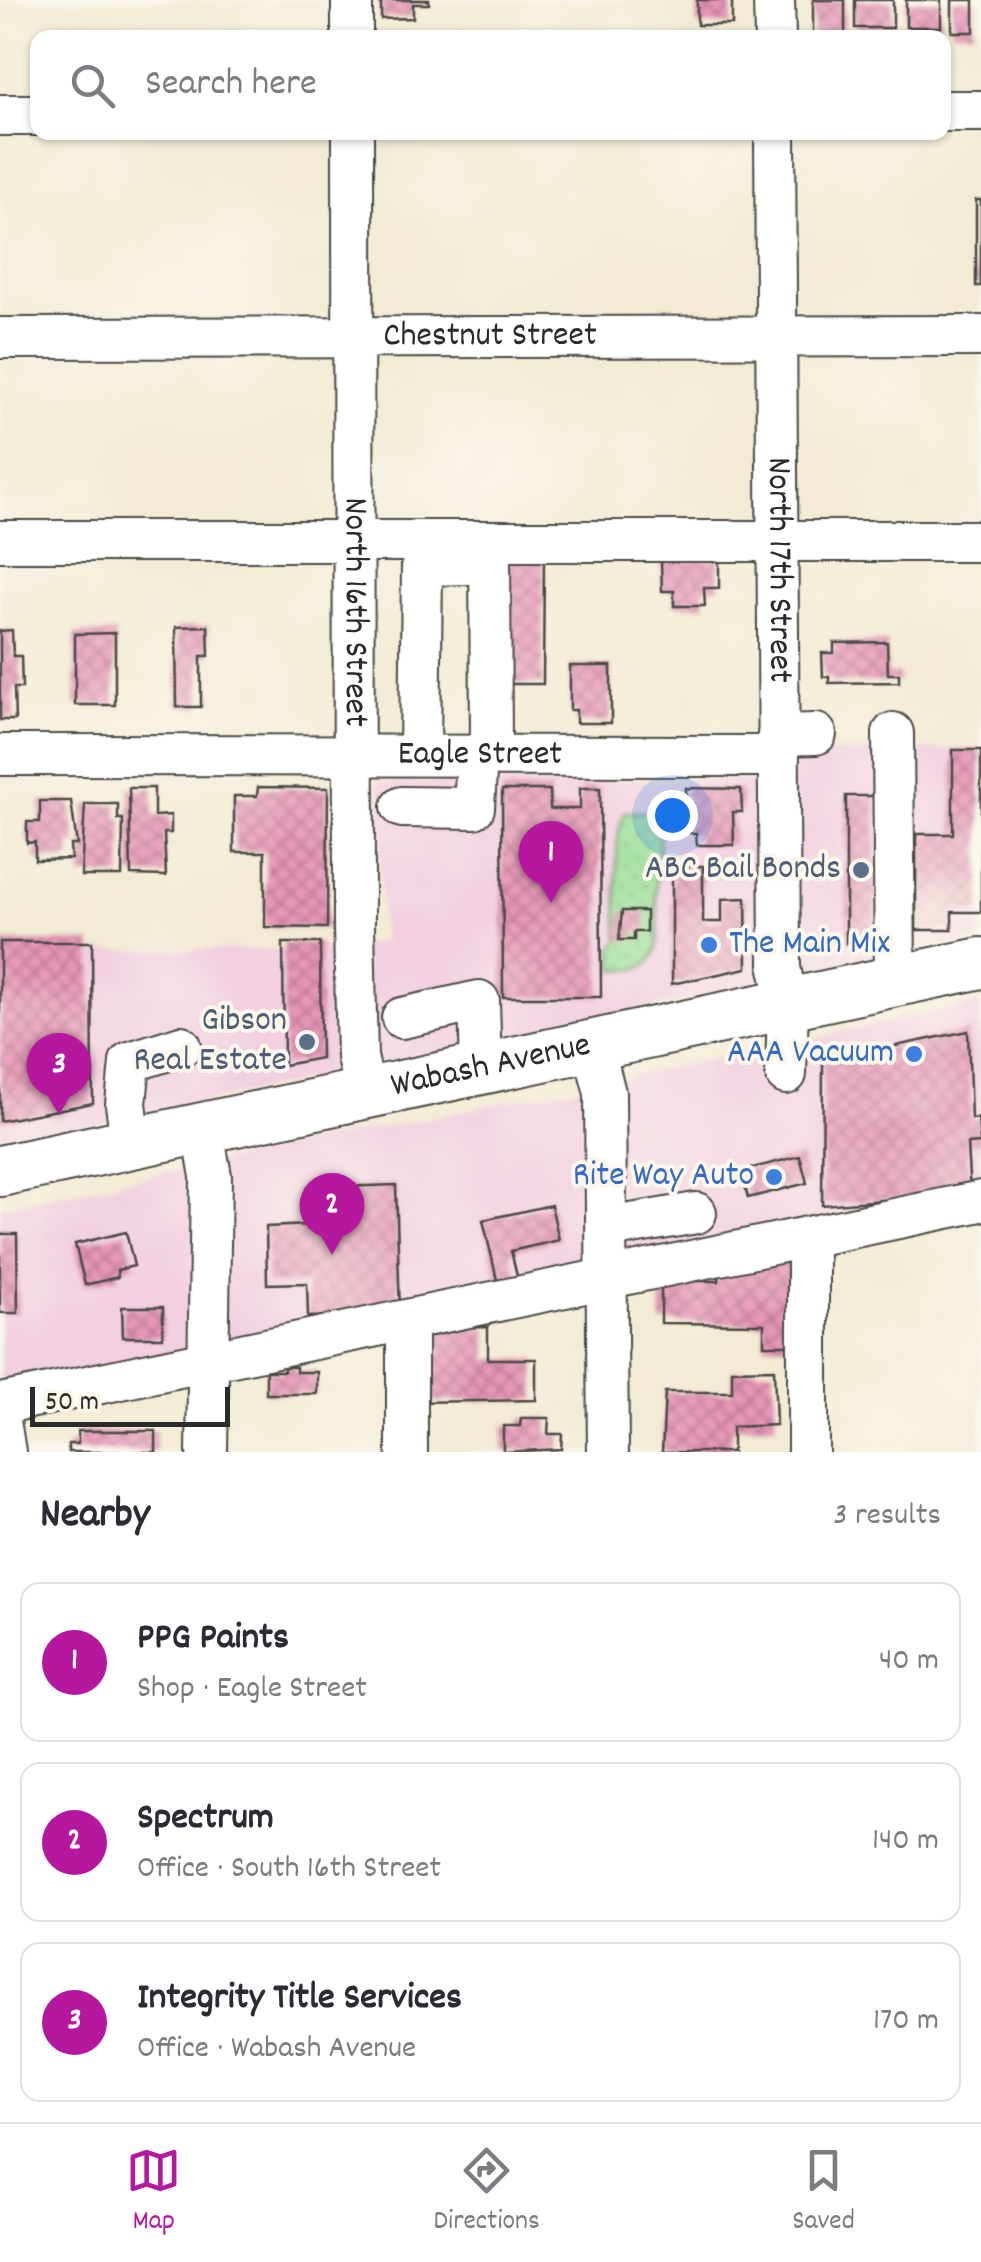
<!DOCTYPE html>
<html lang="en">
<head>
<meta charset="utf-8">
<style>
	:root { --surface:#fff; --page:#f2f2f3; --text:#2b2b33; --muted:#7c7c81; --line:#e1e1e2; --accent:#b5179e }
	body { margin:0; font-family:Dekko,sans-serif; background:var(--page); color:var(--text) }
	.scale { position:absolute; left:30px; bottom:25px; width:200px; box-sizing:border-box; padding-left:10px; border:5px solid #2b2b2b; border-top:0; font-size:28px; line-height:35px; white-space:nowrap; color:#2b2b2b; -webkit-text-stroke:8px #fbf7ec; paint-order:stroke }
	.you { position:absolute; left:672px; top:815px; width:35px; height:35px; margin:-25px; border:8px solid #fff; border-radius:50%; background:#1a73e8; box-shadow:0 0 0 15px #1a73e833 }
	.badge { display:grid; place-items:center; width:65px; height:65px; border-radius:50%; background:var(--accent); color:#fff; font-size:32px; font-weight:700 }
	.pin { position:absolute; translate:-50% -82px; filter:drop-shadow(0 2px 5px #0008) }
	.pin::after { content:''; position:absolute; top:52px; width:35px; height:30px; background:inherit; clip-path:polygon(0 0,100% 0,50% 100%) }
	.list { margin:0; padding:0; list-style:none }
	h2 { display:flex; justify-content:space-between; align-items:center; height:130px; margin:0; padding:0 40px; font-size:42px }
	h2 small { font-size:32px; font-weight:400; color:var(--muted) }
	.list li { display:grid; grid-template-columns:65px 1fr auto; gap:30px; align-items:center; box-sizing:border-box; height:160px; margin:0 20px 20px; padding:0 20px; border:2px solid var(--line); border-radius:20px }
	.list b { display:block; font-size:38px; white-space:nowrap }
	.list p { margin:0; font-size:32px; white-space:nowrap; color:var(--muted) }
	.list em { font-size:32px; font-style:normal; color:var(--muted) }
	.icon { flex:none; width:55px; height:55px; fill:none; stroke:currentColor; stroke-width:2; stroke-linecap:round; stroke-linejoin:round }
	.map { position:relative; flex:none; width:981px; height:1452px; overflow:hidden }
	.search { position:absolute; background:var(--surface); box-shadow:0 2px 8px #0004; left:30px; right:30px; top:30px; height:110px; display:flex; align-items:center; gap:25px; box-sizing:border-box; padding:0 35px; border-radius:20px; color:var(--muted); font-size:38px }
	.sheet { height:670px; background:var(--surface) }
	nav { display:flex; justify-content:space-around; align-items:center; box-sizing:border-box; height:140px; border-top:2px solid var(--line); background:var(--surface); font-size:28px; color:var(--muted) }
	nav a { display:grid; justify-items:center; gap:5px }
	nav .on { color:var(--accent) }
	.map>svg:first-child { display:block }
	.built { fill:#f2cfe1 }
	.grass { fill:url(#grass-dots); stroke:#628461; stroke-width:2.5 }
	.building { fill:url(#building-cross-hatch) }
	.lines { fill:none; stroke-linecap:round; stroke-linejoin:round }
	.minor-casing { stroke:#494844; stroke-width:44 }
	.major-casing { stroke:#494844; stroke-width:54 }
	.minor { stroke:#fff; stroke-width:40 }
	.major { stroke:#fff; stroke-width:50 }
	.service-dot { fill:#5c6f8a; stroke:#fbf7ec; stroke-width:4 }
	.shop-dot { fill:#3f7fe0; stroke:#fbf7ec; stroke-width:4 }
	.labels { text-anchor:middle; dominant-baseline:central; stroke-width:8; stroke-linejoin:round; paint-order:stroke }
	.street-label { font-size:35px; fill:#2b2b2b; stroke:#fbf7ec }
	.service-label { font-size:35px; fill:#4e5e75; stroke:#fbf7ec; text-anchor:end }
	.shop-label { font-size:35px; fill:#366cbe; stroke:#fbf7ec; text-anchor:end }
</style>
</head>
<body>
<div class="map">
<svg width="981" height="1452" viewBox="0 0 981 1452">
	<defs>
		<pattern id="grass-dots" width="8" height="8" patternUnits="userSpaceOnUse" patternTransform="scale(2.5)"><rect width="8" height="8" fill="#98de97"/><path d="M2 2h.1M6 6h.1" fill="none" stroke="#83bf82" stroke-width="1.8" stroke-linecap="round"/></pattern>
		<pattern id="building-cross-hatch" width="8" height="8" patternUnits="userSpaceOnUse" patternTransform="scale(2.5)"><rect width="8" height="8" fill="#e796b7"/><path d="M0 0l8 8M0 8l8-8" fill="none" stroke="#bb7b95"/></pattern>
	</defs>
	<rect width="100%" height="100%" fill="#fbf7ec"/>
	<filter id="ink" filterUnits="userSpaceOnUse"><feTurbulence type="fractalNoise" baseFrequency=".01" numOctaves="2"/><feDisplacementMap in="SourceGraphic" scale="20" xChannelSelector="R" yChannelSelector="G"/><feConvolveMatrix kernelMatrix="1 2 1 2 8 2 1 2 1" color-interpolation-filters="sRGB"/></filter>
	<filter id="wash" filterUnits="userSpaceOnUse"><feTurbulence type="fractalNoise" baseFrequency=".0048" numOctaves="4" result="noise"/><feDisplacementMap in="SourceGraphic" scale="40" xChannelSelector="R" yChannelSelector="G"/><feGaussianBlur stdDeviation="2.25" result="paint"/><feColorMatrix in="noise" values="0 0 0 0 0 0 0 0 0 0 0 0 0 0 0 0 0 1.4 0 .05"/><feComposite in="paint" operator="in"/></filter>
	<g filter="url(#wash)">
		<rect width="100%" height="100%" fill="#f3ebd4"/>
		<g class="built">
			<polygon points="981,748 981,938 0,1145 0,951 336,949 382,942 378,782 792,779 794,755"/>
			<polygon points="981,1003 981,1182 0,1397 0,1207"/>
		</g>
		<path class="grass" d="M626 812H645L658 823C662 845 656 864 656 885 655 921 676 978 614 969L613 948 619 940C618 915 611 827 626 812Z"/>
		<g id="blocks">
			<g class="building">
				<polygon points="381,0 429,0 429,4 413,4 413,18 381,19"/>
				<rect x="697" y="0" width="35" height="25"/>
				<rect x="813" y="0" width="32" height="38"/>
				<rect x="855" y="0" width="38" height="28"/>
				<rect x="906" y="0" width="35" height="27"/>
				<rect x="952" y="0" width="22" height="32"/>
				<rect x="976" y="200" width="5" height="86"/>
				<polygon points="496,558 544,559 543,684 495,684"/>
				<polygon points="719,559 719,588 704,588 705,606 674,606 674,591 662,591 661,561"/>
				<polygon points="208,626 209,656 201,656 201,707 177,707 176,627"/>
				<polygon points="12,630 13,656 21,656 22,688 14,688 15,720 0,720 0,631"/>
				<polygon points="115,633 115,705 75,705 75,634"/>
				<polygon points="887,642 888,674 899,674 899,682 829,683 829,677 823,677 822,653 834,653 834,643"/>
				<polygon points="570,666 611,666 611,723 576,723 576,710 570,710"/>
				<polygon points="953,750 981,750 981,912 952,912 952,930 916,930 916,834 953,834"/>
				<polygon points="258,787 328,788 327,928 265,927 265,852 234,852 234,796 257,796"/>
				<polygon points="129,788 154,788 154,816 171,815 171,833 164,833 166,876 131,875"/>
				<polygon points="580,788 600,788 601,997 503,997 502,790 550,790 550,809 580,809"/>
				<polygon points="686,788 741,789 742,812 733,812 734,845 697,845 696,833 686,833"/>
				<rect x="846" y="796" width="30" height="147"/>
				<polygon points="40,801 71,801 77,845 70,845 71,859 35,860 35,842 27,843 27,822 40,822"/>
				<polygon points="85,804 118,804 118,819 123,819 122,876 81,876"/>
				<polygon points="672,866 703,866 703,922 722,922 722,899 746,898 747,968 672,984"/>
				<polygon points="622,911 646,911 646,932 634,932 634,940 619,940"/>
				<polygon points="0,942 92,942 93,1103 0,1121"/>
				<polygon points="283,943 320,943 321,1058 284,1065"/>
				<polygon points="968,1031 971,1119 978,1118 980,1143 967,1144 970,1193 822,1205 823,1061"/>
				<polygon points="800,1156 807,1183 748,1198 741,1171"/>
				<polygon points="396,1185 400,1314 308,1317 307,1283 267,1284 266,1227 308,1225 307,1188"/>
				<polygon points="551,1205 559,1240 511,1251 518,1280 498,1284 483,1220"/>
				<polygon points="126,1232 134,1266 117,1270 118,1277 85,1285 75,1244"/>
				<polygon points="0,1234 17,1234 18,1313 0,1313"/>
				<polygon points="720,1263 796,1263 795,1345 764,1345 764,1324 661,1323 661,1281 719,1281"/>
				<polygon points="122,1307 163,1307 163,1337 123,1337"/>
				<polygon points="488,1327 488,1359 536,1359 536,1400 417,1402 416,1328"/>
				<polygon points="284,1367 296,1367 296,1372 317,1372 317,1394 266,1394 266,1371 284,1371"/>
				<polygon points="774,1369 776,1425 732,1427 732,1452 662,1452 665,1392 732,1392 732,1370"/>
				<polygon points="521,1418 549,1418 548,1434 562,1434 561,1449 503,1452 503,1426 520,1426"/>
				<polygon points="78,1431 156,1431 156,1452 68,1452 68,1444 78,1444"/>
			</g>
		</g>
	</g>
	<g filter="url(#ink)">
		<use href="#blocks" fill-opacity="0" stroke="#494844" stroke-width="2.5"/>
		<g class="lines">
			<defs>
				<g id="minor">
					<polyline points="352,0 352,38"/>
					<polyline points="774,0 775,38"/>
					<polyline points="944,111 981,111"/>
					<polyline points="0,115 38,115"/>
					<path id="s1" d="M353 132 354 927 357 1057 365 1092"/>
					<path id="s2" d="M775 132 780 968 788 1004 786 1074"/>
					<path id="s3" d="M0 338 981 336"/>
					<polyline points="0,541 981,541"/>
					<polyline points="490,543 491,754"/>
					<polyline points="893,733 895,981"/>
					<polyline points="778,735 816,734"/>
					<polyline points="420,754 422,565 469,564"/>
					<path id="s4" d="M0 755 779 756"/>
					<polyline points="402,807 474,808 477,754"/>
					<polyline points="402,1018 479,1001 481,1069"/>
					<polyline points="593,1046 605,1093 608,1452"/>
					<polyline points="202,1126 211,1176 207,1452"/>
					<polyline points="131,1141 126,1104 130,1062 181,1046"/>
					<polyline points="608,1228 696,1213"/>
					<polyline points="808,1237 808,1452"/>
					<polyline points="0,1404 981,1201"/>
					<polyline points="0,1421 5,1452"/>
					<polyline points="407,1452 407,1322"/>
				</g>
				<g id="major">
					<path id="s5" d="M0 1171 981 963"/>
				</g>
			</defs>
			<use href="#minor" class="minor-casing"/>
			<use href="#major" class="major-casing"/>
			<use href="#minor" class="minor"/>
			<use href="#major" class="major"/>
		</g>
	</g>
	<g class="service-dot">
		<circle cx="861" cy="870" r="10"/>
		<circle cx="307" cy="1042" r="10"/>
	</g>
	<g class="shop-dot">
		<circle cx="709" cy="945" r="10"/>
		<circle cx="914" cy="1054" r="10"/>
		<circle cx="774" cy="1177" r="10"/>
	</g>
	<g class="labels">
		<g class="street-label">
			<text stroke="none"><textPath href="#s3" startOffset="490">Chestnut Street</textPath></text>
			<text stroke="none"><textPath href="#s2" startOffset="438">North 17th Street</textPath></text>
			<text stroke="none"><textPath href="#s1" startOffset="480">North 16th Street</textPath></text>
			<text stroke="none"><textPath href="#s4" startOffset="480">Eagle Street</textPath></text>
			<text stroke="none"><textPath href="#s5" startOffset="502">Wabash Avenue</textPath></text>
		</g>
		<g class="service-label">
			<text x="841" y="870">ABC Bail Bonds</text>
			<text x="287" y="1022">Gibson<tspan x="287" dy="40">Real Estate</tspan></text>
		</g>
		<g class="shop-label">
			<text x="729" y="945" text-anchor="start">The Main Mix</text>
			<text x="894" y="1054">AAA Vacuum</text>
			<text x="754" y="1177">Rite Way Auto</text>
		</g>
	</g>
</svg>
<div class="scale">50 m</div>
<div class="you"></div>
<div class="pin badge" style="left:551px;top:903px">1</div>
<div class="pin badge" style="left:332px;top:1255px">2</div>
<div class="pin badge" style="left:59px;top:1115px">3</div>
<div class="search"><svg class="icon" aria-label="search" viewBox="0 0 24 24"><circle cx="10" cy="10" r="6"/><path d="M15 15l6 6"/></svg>Search here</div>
</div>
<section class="sheet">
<h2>Nearby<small>3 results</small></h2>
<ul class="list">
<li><span class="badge">1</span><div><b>PPG Paints</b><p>Shop · Eagle Street</p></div><em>40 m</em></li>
<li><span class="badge">2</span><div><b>Spectrum</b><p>Office · South 16th Street</p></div><em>140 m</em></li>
<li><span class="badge">3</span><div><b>Integrity Title Services</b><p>Office · Wabash Avenue</p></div><em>170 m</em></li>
</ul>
</section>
<nav>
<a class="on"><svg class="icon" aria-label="map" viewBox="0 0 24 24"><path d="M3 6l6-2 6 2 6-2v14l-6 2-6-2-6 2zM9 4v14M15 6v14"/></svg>Map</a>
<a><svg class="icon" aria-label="directions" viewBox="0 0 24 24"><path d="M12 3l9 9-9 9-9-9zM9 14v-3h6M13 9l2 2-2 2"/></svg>Directions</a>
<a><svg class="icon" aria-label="saved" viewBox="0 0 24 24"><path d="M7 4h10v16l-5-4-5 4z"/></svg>Saved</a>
</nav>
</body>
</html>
